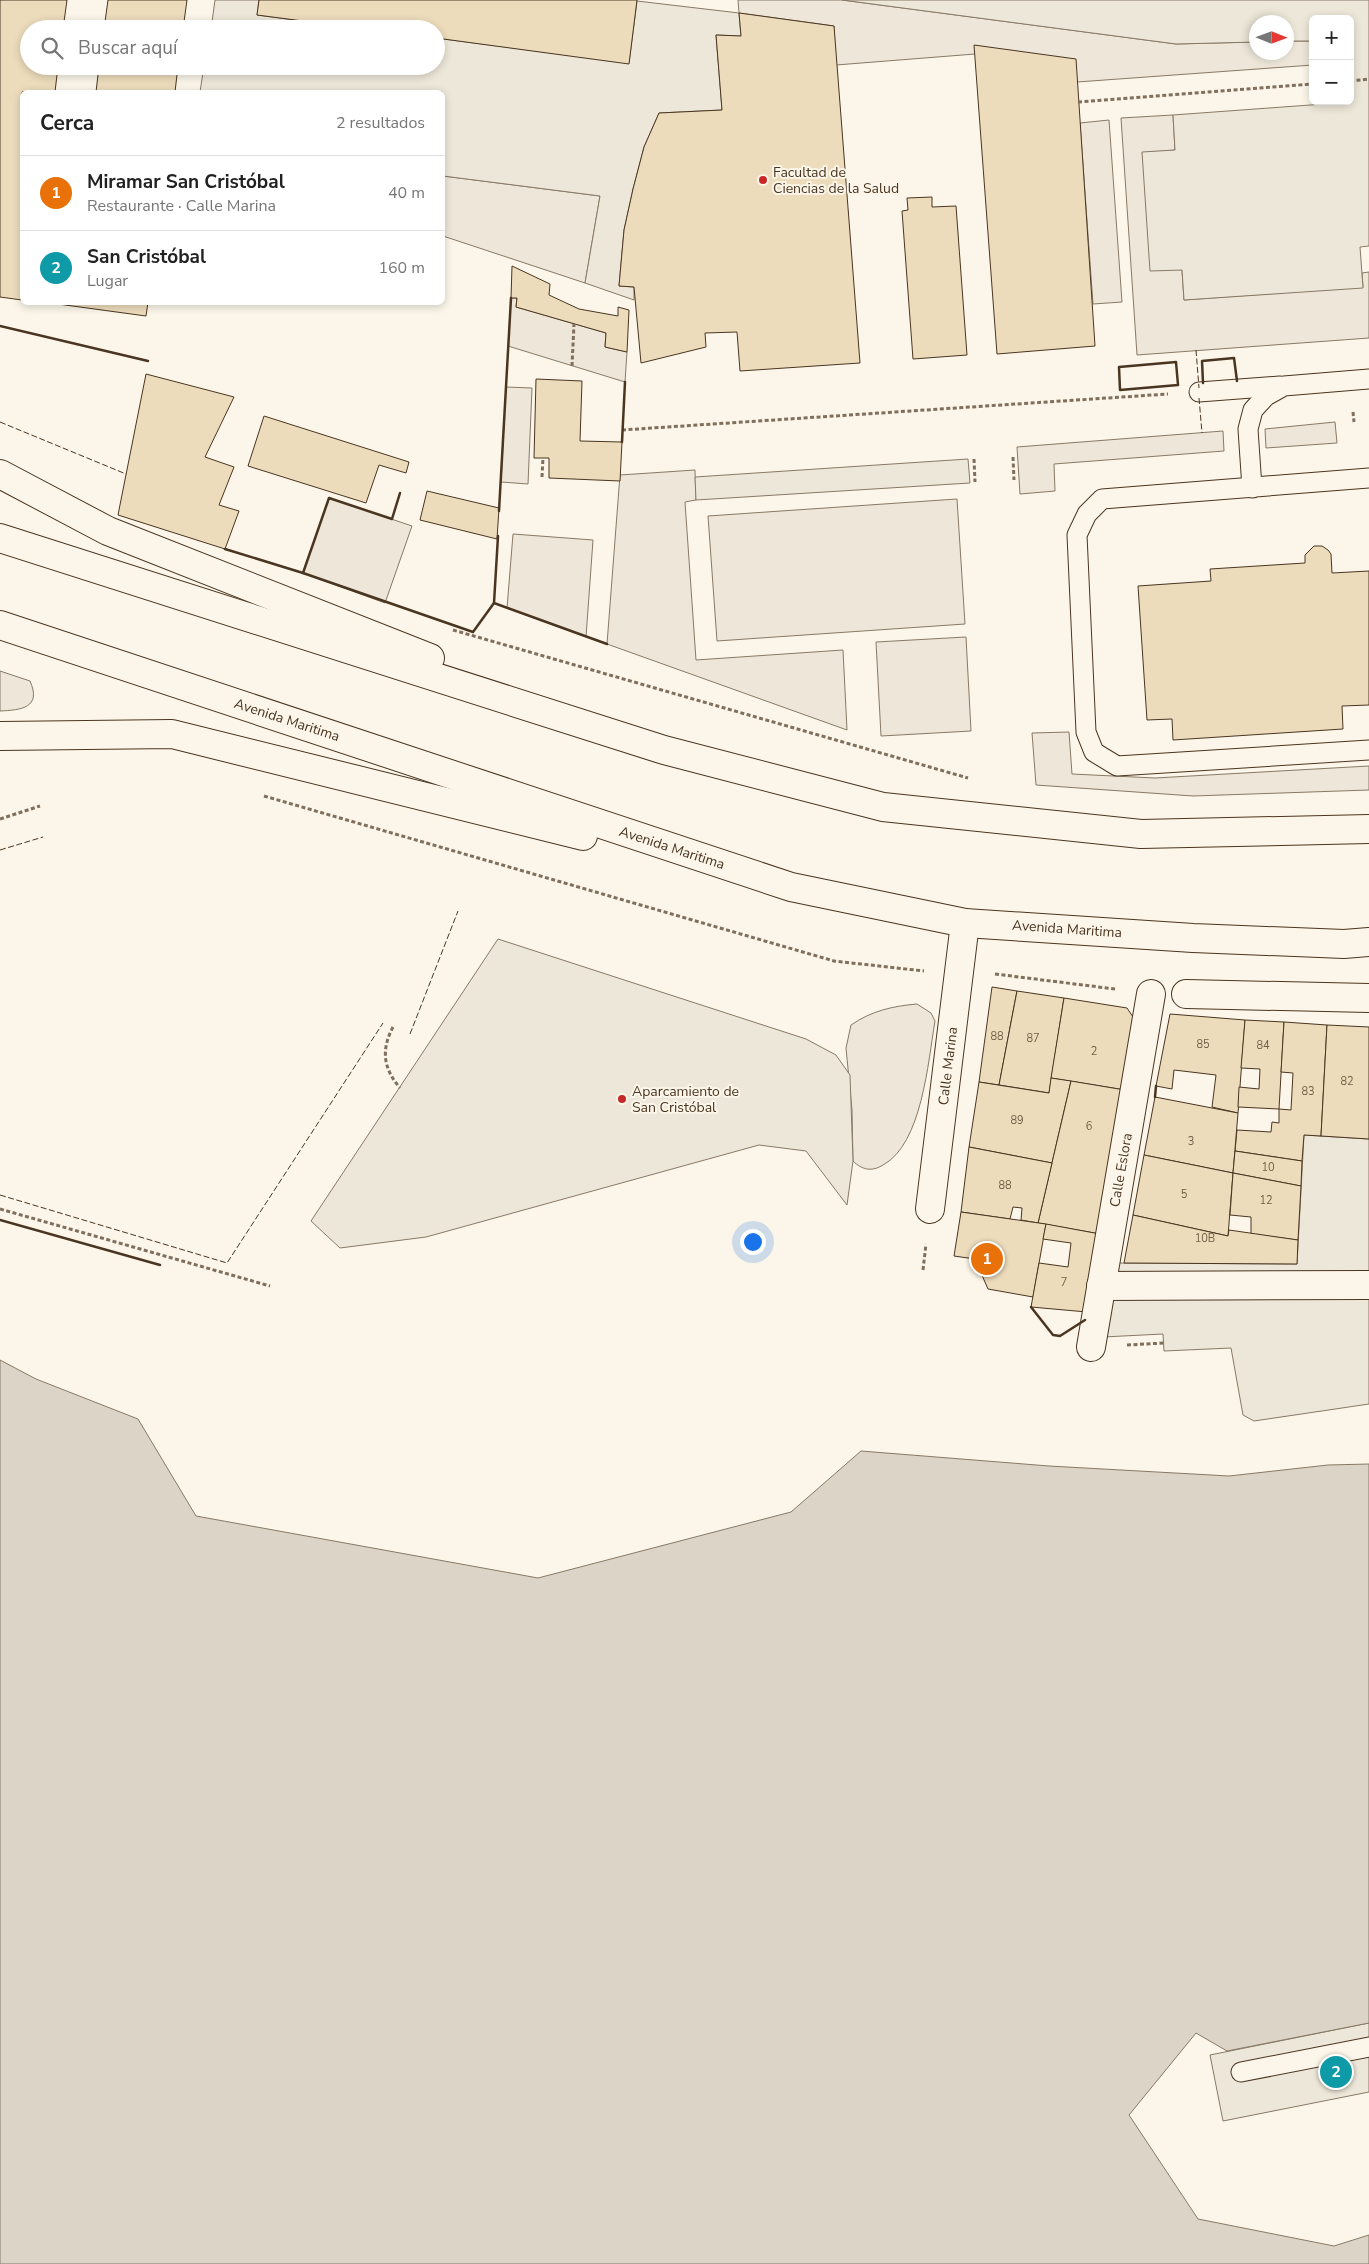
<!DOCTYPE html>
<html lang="es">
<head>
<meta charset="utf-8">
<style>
	:root { --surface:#fff; --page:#f6f6f6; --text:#222; --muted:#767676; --line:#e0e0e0; --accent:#c62828 }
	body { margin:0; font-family:"Nunito Sans",sans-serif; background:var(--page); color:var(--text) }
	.controls { position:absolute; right:15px; top:15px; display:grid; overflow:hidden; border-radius:8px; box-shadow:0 2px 8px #0003 }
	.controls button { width:45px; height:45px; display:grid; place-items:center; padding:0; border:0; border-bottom:1px solid var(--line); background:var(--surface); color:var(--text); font:25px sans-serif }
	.compass { position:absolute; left:1249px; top:15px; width:45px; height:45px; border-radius:50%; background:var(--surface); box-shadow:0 2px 8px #0003; rotate:91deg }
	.you { position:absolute; left:752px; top:1241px; width:18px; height:18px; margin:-12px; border:4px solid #fff; border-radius:50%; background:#1a73e8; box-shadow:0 0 0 8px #1a73e833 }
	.badge { display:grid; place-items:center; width:32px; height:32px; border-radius:50%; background:var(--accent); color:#fff; font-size:16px; font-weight:700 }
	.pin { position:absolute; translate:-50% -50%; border:2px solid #fff; box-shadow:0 1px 5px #0006 }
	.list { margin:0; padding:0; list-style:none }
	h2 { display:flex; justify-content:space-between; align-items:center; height:65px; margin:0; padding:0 20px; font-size:21px }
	h2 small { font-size:16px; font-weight:400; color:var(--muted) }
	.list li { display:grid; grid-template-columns:32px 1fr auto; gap:15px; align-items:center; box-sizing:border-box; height:75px; padding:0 20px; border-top:1px solid var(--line) }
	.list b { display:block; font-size:19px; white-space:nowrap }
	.list p { margin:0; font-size:16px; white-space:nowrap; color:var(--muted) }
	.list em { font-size:16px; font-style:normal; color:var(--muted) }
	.icon { flex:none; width:28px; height:28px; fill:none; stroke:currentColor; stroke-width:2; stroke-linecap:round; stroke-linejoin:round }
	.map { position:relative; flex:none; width:1369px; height:2264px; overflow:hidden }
	.search { position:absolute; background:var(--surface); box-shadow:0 2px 8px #0003; left:20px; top:20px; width:425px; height:55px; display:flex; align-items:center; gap:12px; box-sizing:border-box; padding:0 18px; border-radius:28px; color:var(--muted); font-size:19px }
	.panel { position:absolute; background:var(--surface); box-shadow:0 2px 8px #0003; left:20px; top:90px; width:425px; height:215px; border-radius:8px }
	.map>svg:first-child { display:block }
	.green { fill:#ede6d9; stroke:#887966 }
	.parking { fill:#ede7d9; stroke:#887966 }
	.water { fill:#dcd4c6; stroke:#887966 }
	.building { fill:#ecdcbc; stroke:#4a3520 }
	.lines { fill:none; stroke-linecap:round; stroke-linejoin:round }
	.service-casing { stroke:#4a3520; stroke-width:21 }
	.minor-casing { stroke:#4a3520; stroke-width:30 }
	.trunk-casing { stroke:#4a3520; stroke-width:30 }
	.path { stroke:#7f6f5c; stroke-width:3; stroke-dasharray:4 2.5; stroke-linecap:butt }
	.service { stroke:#fbf6e9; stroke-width:19 }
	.minor { stroke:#fbf6e9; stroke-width:28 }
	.trunk { stroke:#fbf6e9; stroke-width:28 }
	.fence { stroke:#4a3520; stroke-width:1; stroke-dasharray:6 2.5; stroke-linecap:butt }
	.wall { stroke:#4a3520; stroke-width:2.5 }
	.poi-dot { fill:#c62828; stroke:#fbf6e9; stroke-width:2 }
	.labels { text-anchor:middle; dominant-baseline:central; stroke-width:4; stroke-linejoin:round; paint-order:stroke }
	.number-label { font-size:11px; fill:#725f47 }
	.poi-label { font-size:14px; fill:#4a3520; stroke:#fbf6e9; text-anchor:start }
	.street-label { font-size:14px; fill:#4a3520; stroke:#fbf6e9 }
</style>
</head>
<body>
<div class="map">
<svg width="1369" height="2264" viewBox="0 0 1369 2264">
	<rect width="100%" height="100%" fill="#fbf6e9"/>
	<g class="green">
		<polygon points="738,0 842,0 1176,44 1256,42 1256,52 1286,52 1287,41 1313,41 1313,65 1077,82 975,54 836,65 834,26 739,13"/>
		<polygon points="1173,115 1175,150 1142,153 1182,270 1184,300 1363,287 1362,273 1369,272 1369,338 1137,355 1121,118"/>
		<polygon points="1109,120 1122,302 1093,304 1080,123"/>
		<polygon points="443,176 600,196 585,283 443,236"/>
		<polygon points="511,298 517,298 516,307 606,333 605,347 627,352 625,382 508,346"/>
		<polygon points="506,387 532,388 528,484 501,482"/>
		<polygon points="1335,422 1337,443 1266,448 1265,429"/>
		<polygon points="1223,431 1224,451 1054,464 1055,491 1020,494 1017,447"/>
		<polygon points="695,470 696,500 685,502 696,660 843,650 847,730 607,644 620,475"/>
		<polygon points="329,498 412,526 385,603 303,573"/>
		<polygon points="957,499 965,624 717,641 708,516"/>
		<polygon points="513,534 593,540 586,637 507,608"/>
		<polygon points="966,637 971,731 881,736 876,642"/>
		<path d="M0 671 30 681C42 708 21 710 0 711Z"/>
		<polygon points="1069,732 1072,774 1155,778 1369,766 1369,790 1193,796 1036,785 1032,733"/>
		<path d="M917 1004 931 1013 935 1021C928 1062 922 1144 883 1165 872 1172 862 1170 853 1161L852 1110 846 1048 851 1025C871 1011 893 1006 917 1004Z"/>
	</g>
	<g class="parking">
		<polygon points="215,0 259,0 257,15 364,29 211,29"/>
		<polygon points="842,0 1369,0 1369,246 1360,247 1363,288 1184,300 1182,270 1150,271 1142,152 1175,150 1173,115 1324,104 1324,101 1350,101 1350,19 1313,19 1313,41 1287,41 1286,22 1256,22 1256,42 1176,44"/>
		<polygon points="637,1 739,13 741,36 716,35 722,110 659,113 644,147 633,189 624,230 619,286 634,287 634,300 585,283 600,196 443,176 442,92 200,92 204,66 436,66 436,38 629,63"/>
		<polygon points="968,459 970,483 696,500 695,477"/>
		<polygon points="498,939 806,1039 836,1055 850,1075 853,1161 847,1205 806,1151 759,1145 426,1237 340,1248 311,1221"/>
		<polygon points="1304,1135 1369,1139 1369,1404 1254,1421 1243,1415 1231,1348 1164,1351 1163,1334 1103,1337 1113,1263 1297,1264"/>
		<polygon points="1369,2023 1369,2092 1223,2121 1210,2055"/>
	</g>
	<polygon class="water" points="0,1360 36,1379 138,1419 196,1516 538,1578 791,1512 861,1451 1049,1466 1229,1476 1328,1465 1369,1464 1369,2023 1227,2051 1196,2033 1129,2115 1198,2219 1334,2246 1369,2235 1369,2264 0,2264"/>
	<g class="building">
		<polygon points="0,0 67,0 63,29 29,29 29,66 58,66 55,92 22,92 22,300 0,297"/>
		<polygon points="108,0 187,0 183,29 104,29"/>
		<polygon points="259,0 637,0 629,64 436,38 436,29 364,29 257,15"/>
		<polygon points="739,13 834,26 860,363 740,371 737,332 705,333 706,347 641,363 634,287 619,286 624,230 633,189 644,147 659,113 722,110 716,35 741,36"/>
		<polygon points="974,45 1076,59 1095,346 997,354"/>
		<polygon points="99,66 178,66 175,92 96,92"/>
		<polygon points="932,197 932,207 956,206 967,355 913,359 902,211 908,210 907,198"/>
		<polygon points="512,266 550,284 549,295 579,309 618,316 618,307 629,310 627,352 605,347 606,333 516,307 517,298 511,298"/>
		<polygon points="43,302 148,302 146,316"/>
		<polygon points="146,374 234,397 205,457 234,467 219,505 239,511 225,549 118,515"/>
		<polygon points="536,379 582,381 580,441 622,442 620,481 549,478 549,458 534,458"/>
		<polygon points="264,416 409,462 406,473 379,465 366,503 248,466"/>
		<polygon points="427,491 499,508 497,539 420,520"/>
		<polygon points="1314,546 1322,546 1328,550 1331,554 1332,573 1369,571 1369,705 1342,706 1343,729 1173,740 1172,719 1147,720 1138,586 1211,581 1210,569 1305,563 1305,555"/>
		<polygon points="992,987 1017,991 999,1085 979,1082"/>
		<polygon points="1017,991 1064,998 1049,1093 999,1085"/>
		<polygon points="1064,998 1127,1008 1137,1023 1125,1090 1051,1078"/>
		<polygon points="1170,1014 1245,1020 1238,1113 1212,1107 1216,1075 1174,1070 1172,1089 1156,1086"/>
		<polygon points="1245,1020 1284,1022 1279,1109 1238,1107 1239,1087 1259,1089 1260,1069 1241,1068"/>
		<polygon points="1284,1022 1327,1025 1321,1136 1304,1135 1302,1161 1235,1151 1237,1130 1271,1132 1272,1122 1279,1123 1279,1109 1291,1110 1293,1073 1281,1072"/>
		<polygon points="1327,1025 1369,1027 1369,1139 1321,1136"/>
		<polygon points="1051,1078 1071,1081 1052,1163 969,1147 979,1082 1049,1093"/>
		<polygon points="1071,1081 1125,1090 1100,1234 1038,1223"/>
		<polygon points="1155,1097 1238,1113 1233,1173 1144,1155"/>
		<polygon points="969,1147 1052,1163 1038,1223 1021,1220 1022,1208 1013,1207 1010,1219 961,1212"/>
		<polygon points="1235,1151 1302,1161 1301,1186 1233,1173"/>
		<polygon points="1144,1155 1233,1173 1228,1236 1133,1215"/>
		<polygon points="1233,1173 1301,1186 1298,1240 1251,1234 1251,1217 1230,1215"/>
		<polygon points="961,1212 1046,1224 1033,1297 988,1289 975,1259 954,1256"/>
		<polygon points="1133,1215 1228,1236 1229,1230 1298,1240 1297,1264 1124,1263"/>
		<polygon points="1046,1224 1100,1234 1087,1312 1031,1307 1039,1263 1068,1267 1071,1243 1043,1239"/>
	</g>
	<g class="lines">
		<defs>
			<g id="service">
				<polyline points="1199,392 1280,386"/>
				<polyline points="1369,478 1102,499 1087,514 1077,535 1086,732 1094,752 1117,766 1369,750"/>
				<polyline points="1252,488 1248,429 1253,410 1266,396 1284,386 1369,379"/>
				<polyline points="1241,2072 1369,2047"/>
			</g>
			<g id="minor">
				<polyline points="1186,994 1369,998"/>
				<polyline points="930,1209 965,923"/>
				<polyline points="1101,1286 1369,1285"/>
				<polyline points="1091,1347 1151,994"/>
			</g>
			<g id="trunk">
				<polyline points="0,474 108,531 430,658"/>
				<polyline points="0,538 664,750 883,807 1141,834 1369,829"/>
				<polyline points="0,625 791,887 965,923 1193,938 1344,944 1369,942"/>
				<polyline points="0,736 172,734 583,836"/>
			</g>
		</defs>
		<use href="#service" class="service-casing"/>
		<use href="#minor" class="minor-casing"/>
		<use href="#trunk" class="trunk-casing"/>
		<g class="path">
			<polyline points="1350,81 1369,79"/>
			<polyline points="1078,102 1313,84"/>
			<polyline points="572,366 574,324"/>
			<polyline points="1353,412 1354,422"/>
			<polyline points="622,430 1168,394"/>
			<polyline points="1013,457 1014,480"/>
			<polyline points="974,459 975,482"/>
			<polyline points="542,477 543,458"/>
			<polyline points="453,630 968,778"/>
			<polyline points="264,796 834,961 924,971"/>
			<polyline points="0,819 40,806"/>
			<polyline points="995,974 1115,989"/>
			<path d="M393 1027C381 1050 383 1068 400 1088"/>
			<polyline points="0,1209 270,1286"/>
			<polyline points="923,1270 926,1244"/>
			<polyline points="1127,1345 1164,1343"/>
		</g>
		<use href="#service" class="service"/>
		<use href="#minor" class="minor"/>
		<use href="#trunk" class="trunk"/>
		<g class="fence">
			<polyline points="1196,350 1199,388"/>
			<polyline points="1199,398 1202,433"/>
			<polyline points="0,422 126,474"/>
			<polyline points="0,850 43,837"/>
			<polyline points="410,1034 458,911"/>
			<polyline points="0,1195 227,1263 383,1023"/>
		</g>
		<g class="wall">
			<polyline points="0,326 148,361"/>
			<polygon points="1176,362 1178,385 1120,390 1119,367"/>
			<polyline points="1203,383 1202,361 1234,358 1237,381"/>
			<polyline points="622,442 625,382"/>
			<polyline points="400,493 392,519 329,498 303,573 473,632 494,603"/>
			<polyline points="499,511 511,298"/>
			<polyline points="498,536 494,603 607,644"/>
			<polyline points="225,549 303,573"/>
			<polyline points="1155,1097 1156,1086"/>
			<polyline points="0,1220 160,1265"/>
			<polyline points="1031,1307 1053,1335 1060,1336 1085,1320"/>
		</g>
	</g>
	<g class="poi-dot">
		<circle cx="763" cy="180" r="5"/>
		<circle cx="622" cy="1099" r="5"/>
	</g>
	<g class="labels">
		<g class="number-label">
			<text x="997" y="1036">88</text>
			<text x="1033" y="1038">87</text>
			<text x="1203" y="1044">85</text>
			<text x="1263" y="1045">84</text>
			<text x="1094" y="1051">2</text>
			<text x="1347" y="1081">82</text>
			<text x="1308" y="1091">83</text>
			<text x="1017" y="1120">89</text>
			<text x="1089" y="1126">6</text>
			<text x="1191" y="1141">3</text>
			<text x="1268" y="1167">10</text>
			<text x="1005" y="1185">88</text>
			<text x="1184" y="1194">5</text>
			<text x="1266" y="1200">12</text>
			<text x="1205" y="1238">10B</text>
			<text x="1064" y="1282">7</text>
		</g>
		<g class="poi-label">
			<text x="773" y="172">Facultad de<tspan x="773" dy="16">Ciencias de la Salud</tspan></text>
			<text x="632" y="1091">Aparcamiento de<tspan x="632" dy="16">San Cristóbal</tspan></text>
		</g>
		<g class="street-label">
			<text transform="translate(287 720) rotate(18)">Avenida Maritima</text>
			<text transform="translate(672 848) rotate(18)">Avenida Maritima</text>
			<text transform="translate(1067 929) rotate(4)">Avenida Maritima</text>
			<text transform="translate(948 1066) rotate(-83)">Calle Marina</text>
			<text transform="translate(1121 1170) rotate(-80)">Calle Eslora</text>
		</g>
	</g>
</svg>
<div class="controls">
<button>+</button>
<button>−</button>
</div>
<svg class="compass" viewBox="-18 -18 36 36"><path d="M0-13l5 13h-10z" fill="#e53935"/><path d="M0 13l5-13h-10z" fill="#767676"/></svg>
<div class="you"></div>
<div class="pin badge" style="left:987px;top:1259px;background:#e8710a">1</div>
<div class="pin badge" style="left:1336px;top:2072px;background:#0f9aa8">2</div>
<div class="search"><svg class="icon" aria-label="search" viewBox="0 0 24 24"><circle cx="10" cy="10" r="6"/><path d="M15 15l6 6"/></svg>Buscar aquí</div>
<section class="panel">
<h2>Cerca<small>2 resultados</small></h2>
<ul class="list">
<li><span class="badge" style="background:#e8710a">1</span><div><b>Miramar San Cristóbal</b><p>Restaurante · Calle Marina</p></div><em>40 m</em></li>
<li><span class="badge" style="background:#0f9aa8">2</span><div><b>San Cristóbal</b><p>Lugar</p></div><em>160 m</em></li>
</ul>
</section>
</div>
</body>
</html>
